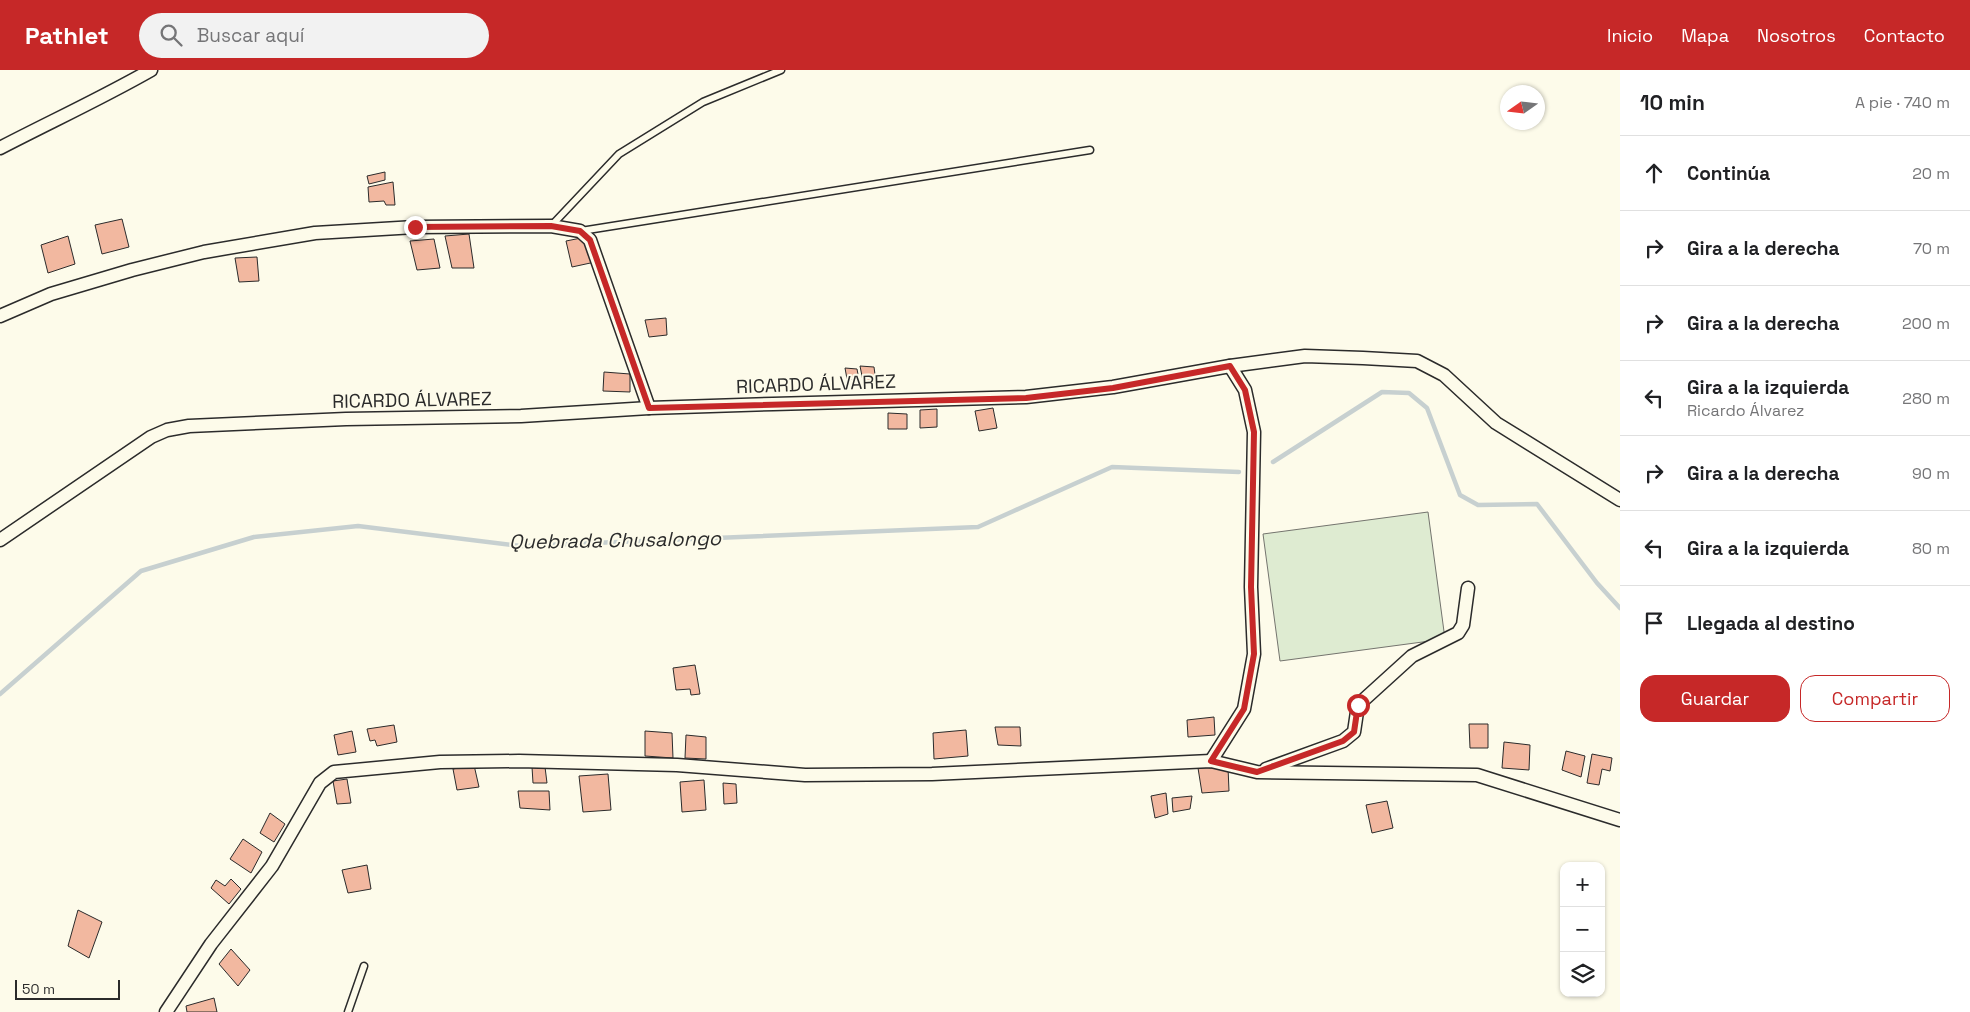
<!DOCTYPE html>
<html lang="es">
<head>
<meta charset="utf-8">
<style>
	:root { --surface:#fff; --page:#f2f2f2; --text:#202124; --muted:#757577; --line:#e0e0e0; --accent:#c62828 }
	body { margin:0; font-family:"Space Grotesk",sans-serif; background:var(--page); color:var(--text) }
	.controls { position:absolute; right:15px; bottom:15px; display:grid; overflow:hidden; border-radius:10px; box-shadow:0 1px 4px #0004 }
	.controls button { width:45px; height:45px; display:grid; place-items:center; padding:0; border:0; border-bottom:1px solid var(--line); background:var(--surface); color:var(--text); font:25px sans-serif }
	.compass { position:absolute; left:1500px; top:15px; width:45px; height:45px; border-radius:50%; background:var(--surface); box-shadow:0 1px 4px #0004; rotate:256deg }
	.scale { position:absolute; left:15px; bottom:12px; width:105px; box-sizing:border-box; padding-left:5px; border:2px solid #2b2b2b; border-top:0; font-size:14px; line-height:18px; white-space:nowrap; color:#2b2b2b; -webkit-text-stroke:4px #fdfbea; paint-order:stroke }
	.stop { position:absolute; width:15px; height:15px; margin:-11px; border:4px solid #c62828; border-radius:50%; background:#fff }
	.stop.end { background:#c62828; border-color:#fff; box-shadow:0 1px 5px #0008 }
	.list { margin:0; padding:0; list-style:none }
	h2 { display:flex; justify-content:space-between; align-items:center; height:65px; margin:0; padding:0 20px; font-size:21px }
	h2 small { font-size:16px; font-weight:400; color:var(--muted) }
	.list li { display:grid; grid-template-columns:32px 1fr auto; gap:15px; align-items:center; box-sizing:border-box; height:75px; padding:0 20px; border-top:1px solid var(--line) }
	.list b { display:block; font-size:19px; white-space:nowrap }
	.list p { margin:0; font-size:16px; white-space:nowrap; color:var(--muted) }
	.list em { font-size:16px; font-style:normal; color:var(--muted) }
	.actions { display:flex; gap:10px; padding:15px 20px }
	.actions a { flex:1; padding:11px 0; border:1px solid var(--accent); border-radius:15px; text-align:center; font-size:18px; color:var(--accent) }
	.actions .main { background:var(--accent); color:#fff }
	.icon { flex:none; width:28px; height:28px; fill:none; stroke:currentColor; stroke-width:2; stroke-linecap:round; stroke-linejoin:round }
	.map { position:relative; flex:none; width:1620px; height:942px; overflow:hidden }
	header { display:flex; align-items:center; gap:30px; box-sizing:border-box; height:70px; padding:0 25px; background:var(--accent); color:#fff }
	header strong { font-size:24px }
	nav { display:flex; gap:28px; margin-inline-start:auto; font-size:18px }
	.search { width:350px; height:45px; background:var(--page); display:flex; align-items:center; gap:12px; box-sizing:border-box; padding:0 18px; border-radius:28px; color:var(--muted); font-size:19px }
	main { display:flex }
	aside { flex:1; background:var(--surface) }
	.map>svg:first-child { display:block }
	.green { fill:#deebd1; stroke:#74746e }
	.lines { fill:none; stroke-linecap:round; stroke-linejoin:round }
	.stream { stroke:#c7d0d0; stroke-width:4.5 }
	.building { fill:#f2b8a0; stroke:#2b2b2b }
	.service-casing { stroke:#2b2b2b; stroke-width:9 }
	.minor-casing { stroke:#2b2b2b; stroke-width:15 }
	.service { stroke:#fdfbea; stroke-width:6 }
	.minor { stroke:#fdfbea; stroke-width:12 }
	.route { stroke:#c62828; stroke-width:6 }
	.labels { text-anchor:middle; dominant-baseline:central; stroke-width:4; stroke-linejoin:round; paint-order:stroke }
	.street-label { font-size:19px; fill:#2b2b2b; stroke:#fdfbea }
	.water-label { font-size:20px; font-style:italic; fill:#2b2b2b; stroke:#fdfbea }
</style>
</head>
<body>
<header>
<strong>Pathlet</strong>
<div class="search"><svg class="icon" aria-label="search" viewBox="0 0 24 24"><circle cx="10" cy="10" r="6"/><path d="M15 15l6 6"/></svg>Buscar aquí</div>
<nav><a>Inicio</a><a>Mapa</a><a>Nosotros</a><a>Contacto</a></nav>
</header>
<main>
<div class="map">
<svg width="1620" height="942" viewBox="0 0 1620 942">
	<rect width="100%" height="100%" fill="#fdfbea"/>
	<polygon class="green" points="1428,442 1445,569 1280,591 1263,464"/>
	<g class="lines">
		<g class="stream">
			<polyline points="1273,392 1382,322 1409,323 1427,338 1460,425 1478,435 1537,434 1597,513 1620,538"/>
			<polyline points="0,624 141,501 254,467 358,456 521,476 978,457 1112,397 1239,402"/>
		</g>
	</g>
	<g class="building">
		<polygon points="385,102 385,110 369,114 367,106"/>
		<polygon points="393,112 395,135 386,135 384,131 369,132 368,117"/>
		<polygon points="122,149 129,177 102,184 95,155"/>
		<polygon points="469,164 474,198 452,198 445,166"/>
		<polygon points="68,166 75,194 48,203 41,175"/>
		<polygon points="586,167 595,192 572,197 566,171"/>
		<polygon points="434,169 440,198 417,200 410,171"/>
		<polygon points="257,187 259,211 239,212 235,188"/>
		<polygon points="666,248 667,265 649,267 645,250"/>
		<polygon points="860,296 874,297 876,312 863,311"/>
		<polygon points="845,298 857,299 859,310 847,309"/>
		<polygon points="604,302 630,304 630,322 603,321"/>
		<polygon points="993,338 997,358 979,361 975,341"/>
		<polygon points="937,339 937,357 920,358 920,340"/>
		<polygon points="888,343 907,344 907,359 888,359"/>
		<polygon points="695,595 700,624 691,625 690,619 676,620 673,598"/>
		<polygon points="1214,647 1215,665 1188,667 1187,650"/>
		<polygon points="1469,654 1488,654 1488,678 1470,678"/>
		<polygon points="394,655 397,672 377,676 375,670 370,671 367,659"/>
		<polygon points="995,657 1020,657 1021,676 998,675"/>
		<polygon points="966,660 968,686 934,689 933,663"/>
		<polygon points="352,661 356,682 338,685 334,665"/>
		<polygon points="645,661 672,663 673,688 645,686"/>
		<polygon points="686,665 706,667 706,689 685,688"/>
		<polygon points="1504,672 1530,675 1529,700 1502,698"/>
		<polygon points="1566,681 1585,686 1581,707 1562,700"/>
		<polygon points="1592,684 1612,688 1610,701 1602,699 1599,715 1587,713"/>
		<polygon points="474,695 479,717 457,720 453,699"/>
		<polygon points="532,697 545,697 547,713 533,713"/>
		<polygon points="1228,697 1229,721 1202,723 1198,698"/>
		<polygon points="608,704 611,740 583,742 579,706"/>
		<polygon points="347,709 351,733 337,734 333,711"/>
		<polygon points="704,710 706,740 682,742 680,712"/>
		<polygon points="723,713 736,714 737,733 724,734"/>
		<polygon points="518,721 549,721 550,740 520,738"/>
		<polygon points="1166,723 1168,744 1155,748 1151,726"/>
		<polygon points="1192,726 1190,739 1173,742 1172,728"/>
		<polygon points="1387,731 1393,758 1372,763 1366,735"/>
		<polygon points="270,743 285,754 274,772 260,763"/>
		<polygon points="243,769 262,782 251,803 230,789"/>
		<polygon points="367,795 371,819 348,823 342,800"/>
		<polygon points="231,809 241,819 229,834 211,818 216,810 225,816"/>
		<polygon points="78,840 102,852 89,888 68,876"/>
		<polygon points="231,879 250,900 238,916 219,894"/>
		<polygon points="214,928 217,942 187,942 186,936"/>
	</g>
	<g class="lines">
		<defs>
			<g id="service">
				<polyline points="552,155 619,84 703,32 781,0"/>
				<polyline points="581,161 1090,80"/>
				<polyline points="348,942 364,896"/>
			</g>
			<g id="minor">
				<path d="M0 78C50 52 102 28 151 0"/>
				<polyline points="0,246 51,224 132,200 204,182 315,163 415,157 551,156 580,161 590,170 649,338"/>
				<polyline points="0,470 151,367 167,360 189,356 346,349 521,346 649,338 773,334 1026,327 1113,317 1230,296 1305,286 1363,288 1417,291 1444,305 1496,353 1620,430"/>
				<polyline points="1211,691 1244,639 1254,584 1251,517 1254,362 1245,320 1230,296"/>
				<polyline points="1266,699 1343,671 1354,662 1358,635 1412,586 1458,563 1463,555 1468,518"/>
				<polyline points="166,942 211,874 272,796 320,713 334,702 440,692 519,691 677,695 805,705 932,704 1211,691 1257,702 1477,705 1620,750"/>
			</g>
		</defs>
		<use href="#service" class="service-casing"/>
		<use href="#minor" class="minor-casing"/>
		<use href="#service" class="service"/>
		<use href="#minor" class="minor"/>
	</g>
	<g class="lines">
		<polyline class="route" points="415,157 551,156 580,161 590,170 649,338 1026,328 1113,318 1230,296 1245,320 1254,362 1251,517 1254,584 1244,639 1211,691 1257,702 1343,671 1354,662 1358,635"/>
	</g>
	<g class="labels">
		<g class="street-label">
			<text transform="translate(816 314) rotate(-2)">RICARDO ÁLVAREZ</text>
			<text transform="translate(412 330) rotate(-1)">RICARDO ÁLVAREZ</text>
		</g>
		<g class="water-label">
			<text transform="translate(615 470) rotate(-1)">Quebrada Chusalongo</text>
		</g>
	</g>
</svg>
<div class="controls">
<button>+</button>
<button>−</button>
<button><svg class="icon" aria-label="layers" viewBox="0 0 24 24"><path d="M12 4l9 5-9 5-9-5zM3 14l9 5 9-5"/></svg></button>
</div>
<svg class="compass" viewBox="-18 -18 36 36"><path d="M0-13l5 13h-10z" fill="#e53935"/><path d="M0 13l5-13h-10z" fill="#757577"/></svg>
<div class="scale">50 m</div>
<div class="stop" style="left:1358px;top:635px"></div>
<div class="stop end" style="left:415px;top:157px"></div>
</div>
<aside>
<h2>10 min<small>A pie · 740 m</small></h2>
<ul class="list">
<li><svg class="icon" aria-label="ahead" viewBox="0 0 24 24"><path d="M12 20V5M6 11l6-6 6 6"/></svg><div><b>Continúa</b></div><em>20 m</em></li>
<li><svg class="icon" aria-label="right" viewBox="0 0 24 24"><path d="M7 20v-9h11M14 6l5 5-5 5"/></svg><div><b>Gira a la derecha</b></div><em>70 m</em></li>
<li><svg class="icon" aria-label="right" viewBox="0 0 24 24"><path d="M7 20v-9h11M14 6l5 5-5 5"/></svg><div><b>Gira a la derecha</b></div><em>200 m</em></li>
<li><svg class="icon" aria-label="left" viewBox="0 0 24 24"><path d="M17 20v-9H6M10 6l-5 5 5 5"/></svg><div><b>Gira a la izquierda</b><p>Ricardo Álvarez</p></div><em>280 m</em></li>
<li><svg class="icon" aria-label="right" viewBox="0 0 24 24"><path d="M7 20v-9h11M14 6l5 5-5 5"/></svg><div><b>Gira a la derecha</b></div><em>90 m</em></li>
<li><svg class="icon" aria-label="left" viewBox="0 0 24 24"><path d="M17 20v-9H6M10 6l-5 5 5 5"/></svg><div><b>Gira a la izquierda</b></div><em>80 m</em></li>
<li><svg class="icon" aria-label="arrive" viewBox="0 0 24 24"><path d="M6 21V4h12l-3 4 3 4H6"/></svg><div><b>Llegada al destino</b></div></li>
</ul>
<div class="actions"><a class="main">Guardar</a><a>Compartir</a></div>
</aside>
</main>
</body>
</html>
